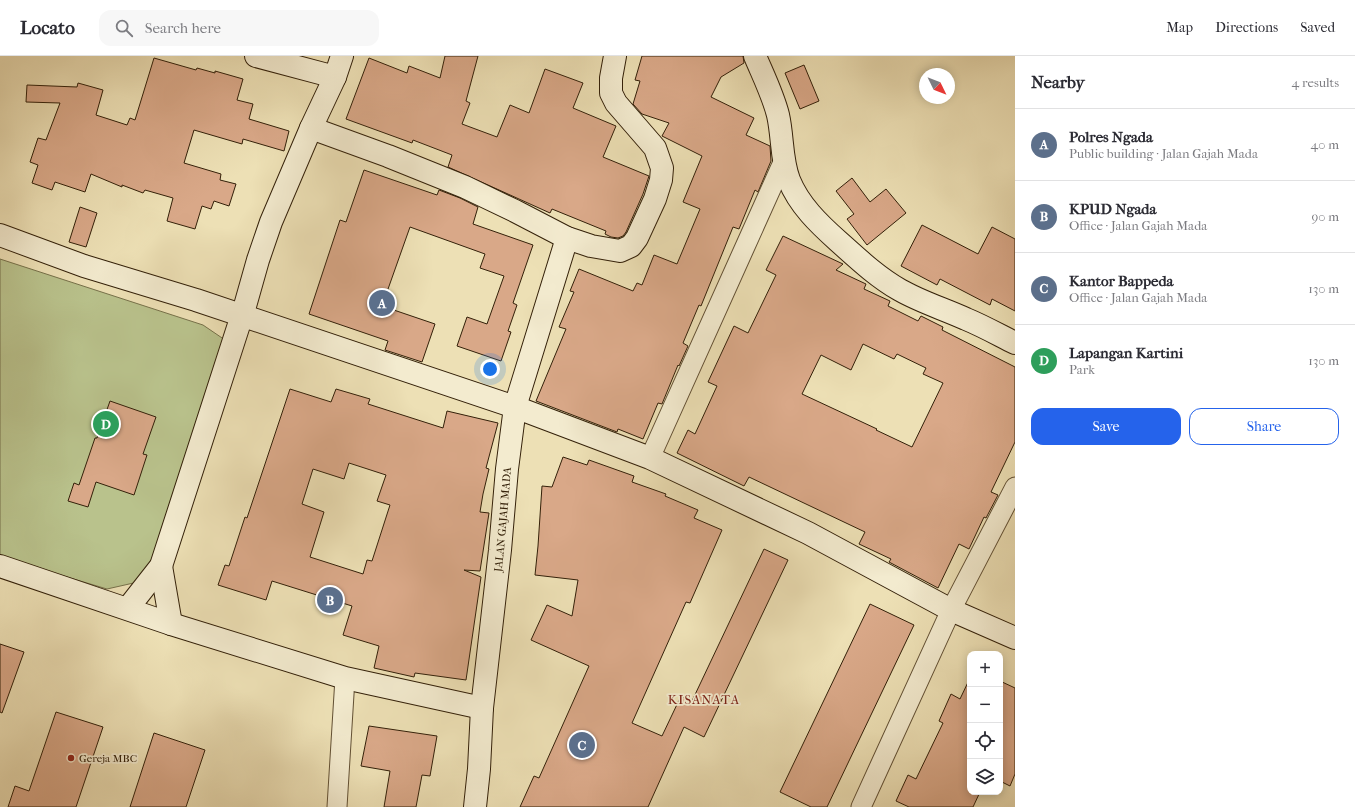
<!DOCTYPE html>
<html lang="en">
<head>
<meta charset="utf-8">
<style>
	:root { --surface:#fff; --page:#f7f7f7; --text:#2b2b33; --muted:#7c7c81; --line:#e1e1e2; --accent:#2563eb }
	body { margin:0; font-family:"IM FELL French Canon",serif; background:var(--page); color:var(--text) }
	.controls { position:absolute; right:12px; bottom:12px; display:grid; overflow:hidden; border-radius:8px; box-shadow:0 2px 10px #0003 }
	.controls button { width:36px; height:36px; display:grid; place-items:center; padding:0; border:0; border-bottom:1px solid var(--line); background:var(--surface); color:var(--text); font:20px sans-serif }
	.compass { position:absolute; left:919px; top:12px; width:36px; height:36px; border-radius:50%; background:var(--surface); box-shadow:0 2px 10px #0003; rotate:133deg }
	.you { position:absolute; left:490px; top:313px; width:14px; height:14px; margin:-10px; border:3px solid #fff; border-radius:50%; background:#1a73e8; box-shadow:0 0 0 6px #1a73e833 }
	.badge { display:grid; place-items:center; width:26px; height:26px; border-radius:50%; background:var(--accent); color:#fff; font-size:13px; font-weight:700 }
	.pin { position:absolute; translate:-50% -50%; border:2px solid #fff; box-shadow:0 1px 4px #0006 }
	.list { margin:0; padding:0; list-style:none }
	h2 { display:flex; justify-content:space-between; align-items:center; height:52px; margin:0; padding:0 16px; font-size:17px }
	h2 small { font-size:13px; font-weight:400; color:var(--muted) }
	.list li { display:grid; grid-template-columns:26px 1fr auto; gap:12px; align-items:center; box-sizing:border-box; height:72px; padding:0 16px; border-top:1px solid var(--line) }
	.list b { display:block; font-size:15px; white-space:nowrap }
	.list p { margin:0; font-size:13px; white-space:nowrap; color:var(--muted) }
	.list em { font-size:13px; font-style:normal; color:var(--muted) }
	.actions { display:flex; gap:8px; padding:12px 16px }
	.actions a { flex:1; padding:9px 0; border:1px solid var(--accent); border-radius:12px; text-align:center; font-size:14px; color:var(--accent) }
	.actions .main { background:var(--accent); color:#fff }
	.icon { flex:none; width:22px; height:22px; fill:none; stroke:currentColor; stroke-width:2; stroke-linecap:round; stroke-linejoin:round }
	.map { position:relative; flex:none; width:1015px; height:751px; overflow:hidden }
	header { display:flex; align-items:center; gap:24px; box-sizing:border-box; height:56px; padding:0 20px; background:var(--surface); border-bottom:1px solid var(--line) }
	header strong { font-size:19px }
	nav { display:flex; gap:22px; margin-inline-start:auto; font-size:14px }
	.search { width:280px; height:36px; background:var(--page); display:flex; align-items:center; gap:10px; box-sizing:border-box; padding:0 14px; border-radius:12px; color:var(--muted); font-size:15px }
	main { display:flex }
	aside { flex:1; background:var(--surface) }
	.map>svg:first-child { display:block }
	.green { fill:#b9c28c; stroke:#76714a }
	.building { fill:#d9a888; stroke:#332009; fill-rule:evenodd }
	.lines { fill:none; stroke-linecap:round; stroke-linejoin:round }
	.street-casing { stroke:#625034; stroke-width:21 }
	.secondary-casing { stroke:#332009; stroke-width:24 }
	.street { stroke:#f3ebcf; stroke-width:19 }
	.secondary { stroke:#f3ebcf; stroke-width:22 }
	.poi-dot { fill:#8f2418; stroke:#f3ebcf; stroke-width:1.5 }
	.labels { text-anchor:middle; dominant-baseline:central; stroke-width:3.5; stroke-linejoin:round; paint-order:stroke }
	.street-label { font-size:11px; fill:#332009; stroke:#f3ebcf }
	.poi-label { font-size:11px; fill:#332009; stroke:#f3ebcf; text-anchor:start }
	.quarter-label { font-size:13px; letter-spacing:1px; fill:#7a1f14; stroke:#f3ebcf }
</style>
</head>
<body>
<header>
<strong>Locato</strong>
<div class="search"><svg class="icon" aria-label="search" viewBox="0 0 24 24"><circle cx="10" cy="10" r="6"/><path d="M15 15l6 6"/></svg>Search here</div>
<nav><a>Map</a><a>Directions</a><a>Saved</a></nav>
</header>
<main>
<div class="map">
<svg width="1015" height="751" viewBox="0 0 1015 751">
	<rect width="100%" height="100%" fill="#ede0b5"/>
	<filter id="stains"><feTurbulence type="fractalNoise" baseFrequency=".005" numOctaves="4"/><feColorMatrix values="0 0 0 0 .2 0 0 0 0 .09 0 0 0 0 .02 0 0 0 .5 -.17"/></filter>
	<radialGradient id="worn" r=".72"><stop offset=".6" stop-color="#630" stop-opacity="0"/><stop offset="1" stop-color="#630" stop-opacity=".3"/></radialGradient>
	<polygon class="green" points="0,203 203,269 228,286 159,512 138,526 107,533 0,501"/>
	<g class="building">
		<polygon points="445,0 478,0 466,45 470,47 462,68 497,81 510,49 529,57 545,13 583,27 573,52 616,70 603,101 649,120 643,138 626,176 623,180 618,182 611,181 605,178 606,175 552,153 550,157 448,111 452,99 413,84 412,87 346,63 369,2 407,17 409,10 440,22"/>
		<polygon points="642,0 743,0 744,7 721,21 711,41 754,62 746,79 770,90 771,105 758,136 755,134 739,173 733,171 701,250 699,249 683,287 688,290 679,310 678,309 662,348 658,347 643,383 618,373 617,376 536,345 566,273 559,271 574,236 570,235 579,213 633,235 637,227 642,229 654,199 677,208 700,153 683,146 702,100 662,80 669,67 642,58 633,48 640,25 635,24"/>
		<polygon points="154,2 196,14 197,12 215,17 215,15 243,23 237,44 253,48 249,63 289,75 284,95 243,83 242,88 194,74 184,107 221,118 220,124 236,128 229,150 214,145 211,153 202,150 195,173 167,165 173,142 145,134 143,137 122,129 122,131 91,118 85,136 55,126 52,134 32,127 38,109 30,106 38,82 46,84 60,47 26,46 27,29 77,31 78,27 103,34 96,59 127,69 130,62 135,64"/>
		<polygon points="804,9 819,45 800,53 785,17"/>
		<polygon points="364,114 437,139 439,134 460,142 478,151 473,168 533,189 513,247 517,249 508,275 511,276 501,305 457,290 467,261 487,268 504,220 480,212 485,198 410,171 382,250 435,268 422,306 385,294 388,285 309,258 340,164 346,166"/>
		<polygon points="852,122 870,146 886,133 906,157 867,189 847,163 854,158 836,135"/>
		<polygon points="80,151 97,157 86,191 69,186"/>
		<polygon points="922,169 978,198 992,171 1015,183 1015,255 992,243 990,249 940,223 937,229 901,210"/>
		<path d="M783 180 843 208 836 214 866 228 864 233 890 245 888 250 918 265 921 260 943 271 942 274 1015 311V386L991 436 998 439 986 462 984 461 969 493 959 488 938 532 889 506 891 503 859 488 865 476 749 421 744 430 677 397 688 374 695 378 717 330 708 326 734 270 748 277 776 219 766 214ZM863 288 894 303 897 298 926 312 923 318 943 327 912 391 876 374 877 373 802 338 821 299 851 314Z"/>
		<path d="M290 333 331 346 336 333 370 343 368 348 443 372 447 355 498 367 486 412 489 413 483 438 480 456 489 457 480 515 464 514 481 521 466 624 415 617 414 621 374 612 379 590 343 579 352 550 272 525 266 544 218 529 225 509 229 510 245 461 247 462ZM349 407 386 419 377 445 390 449 372 505 367 504 363 518 310 501 324 456 302 448 313 413 344 423Z"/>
		<polygon points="110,345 156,361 143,398 147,399 134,439 96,426 88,451 68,445 74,427 79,429 95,382 97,382"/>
		<polygon points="563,401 587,409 589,404 634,420 632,426 666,438 665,440 698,454 694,462 722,474 690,547 686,546 632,667 662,680 681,640 692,645 764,493 788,504 704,681 684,671 648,751 520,751 534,720 539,722 589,610 531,584 547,549 572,560 578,524 535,519 538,490 542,430 552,431"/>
		<polygon points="870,548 914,569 827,751 811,751 780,736"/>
		<polygon points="0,588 24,596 2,657 0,656"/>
		<polygon points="970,622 970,736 980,736 973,751 909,751 896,745 908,719 916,723 943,667 939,665 951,638 960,643"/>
		<polygon points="1000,625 1015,632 1015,718 1010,730 1000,725"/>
		<polygon points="56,656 103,671 76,751 8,751 15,730 29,735"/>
		<polygon points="369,670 437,680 430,720 422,719 416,751 384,751 390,715 361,710"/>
		<polygon points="154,677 205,694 186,751 130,751"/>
	</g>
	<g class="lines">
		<defs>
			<g id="street">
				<polyline points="650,402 784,104"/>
				<polyline points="337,751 345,622"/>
				<polyline points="861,751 951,554 1015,431"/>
			</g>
			<g id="secondary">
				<polyline points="256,0 335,21"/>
				<path d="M755 0C763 19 773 39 778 59 783 81 781 103 789 124 799 149 819 168 838 185 857 202 877 221 900 234 921 246 944 253 966 263 983 270 999 279 1015 287"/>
				<polyline points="311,72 388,100 465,131 515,155 567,182 591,190 620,195 631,190 637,182 655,143 661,124 662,112 655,92 616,47 611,37 611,22 615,0"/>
				<polyline points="0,179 84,210 196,244 515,351 650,402 808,477 951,554 1015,582"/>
				<polyline points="0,510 171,568 345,622 482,652"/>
				<polyline points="161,510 171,568"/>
				<polyline points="128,552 161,510 245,250 258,204 271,166 311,72 335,21 342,0"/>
				<path id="s1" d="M475 751 479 713 482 652 500 494 507 413 515 351 567 182"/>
			</g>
		</defs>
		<use href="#street" class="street-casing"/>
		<use href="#secondary" class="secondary-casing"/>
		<use href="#street" class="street"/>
		<use href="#secondary" class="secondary"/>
	</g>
	<circle class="poi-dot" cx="71" cy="702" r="4"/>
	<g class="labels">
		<g class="street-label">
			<text stroke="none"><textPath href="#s1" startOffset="289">JALAN GAJAH MADA</textPath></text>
		</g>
		<g class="poi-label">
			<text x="79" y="702">Gereja MBC</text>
		</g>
		<g class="quarter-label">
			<text x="704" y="643">KISANATA</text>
		</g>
	</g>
	<rect width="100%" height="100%" filter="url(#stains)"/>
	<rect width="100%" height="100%" fill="url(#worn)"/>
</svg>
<div class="controls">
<button>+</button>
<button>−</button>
<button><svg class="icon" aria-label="locate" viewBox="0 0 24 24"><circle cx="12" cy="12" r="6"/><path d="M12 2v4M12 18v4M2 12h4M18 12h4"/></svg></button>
<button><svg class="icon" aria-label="layers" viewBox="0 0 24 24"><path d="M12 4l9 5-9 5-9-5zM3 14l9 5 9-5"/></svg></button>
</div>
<svg class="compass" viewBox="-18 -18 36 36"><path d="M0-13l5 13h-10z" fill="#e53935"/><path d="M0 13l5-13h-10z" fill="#7c7c81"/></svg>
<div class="you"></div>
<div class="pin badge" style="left:382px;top:247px;background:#5c6f8a">A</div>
<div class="pin badge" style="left:330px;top:544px;background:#5c6f8a">B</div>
<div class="pin badge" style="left:582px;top:689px;background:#5c6f8a">C</div>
<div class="pin badge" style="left:106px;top:368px;background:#2e9e5b">D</div>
</div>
<aside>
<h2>Nearby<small>4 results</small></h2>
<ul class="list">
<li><span class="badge" style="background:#5c6f8a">A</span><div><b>Polres Ngada</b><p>Public building · Jalan Gajah Mada</p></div><em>40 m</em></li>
<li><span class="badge" style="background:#5c6f8a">B</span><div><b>KPUD Ngada</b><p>Office · Jalan Gajah Mada</p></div><em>90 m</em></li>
<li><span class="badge" style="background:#5c6f8a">C</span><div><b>Kantor Bappeda</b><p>Office · Jalan Gajah Mada</p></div><em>130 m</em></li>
<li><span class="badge" style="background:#2e9e5b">D</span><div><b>Lapangan Kartini</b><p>Park</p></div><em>130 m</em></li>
</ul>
<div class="actions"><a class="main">Save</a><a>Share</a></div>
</aside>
</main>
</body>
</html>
